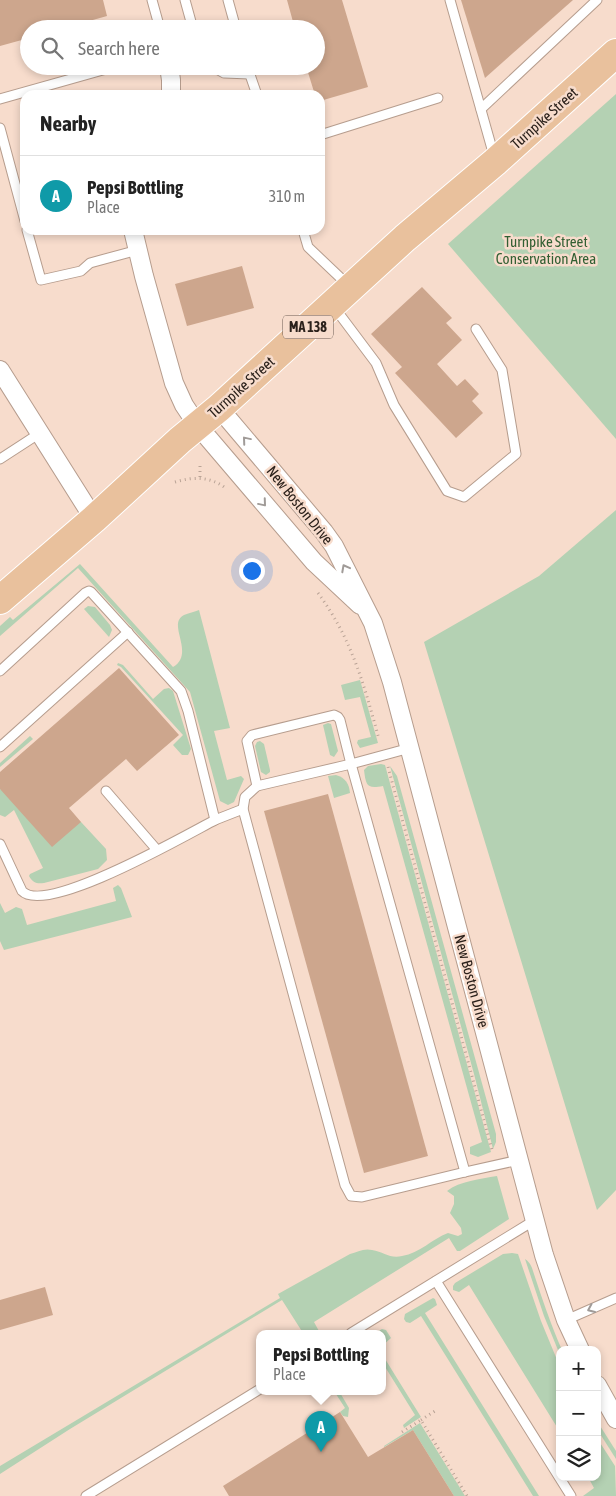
<!DOCTYPE html>
<html lang="en">
<head>
<meta charset="utf-8">
<style>
	:root { --surface:#fff; --page:#f2f2f2; --text:#222; --muted:#767676; --line:#e0e0e0; --accent:#7c3aed }
	body { margin:0; font-family:"Asap Condensed",sans-serif; background:var(--page); color:var(--text) }
	.controls { position:absolute; right:15px; bottom:15px; display:grid; overflow:hidden; border-radius:10px; box-shadow:0 2px 8px #0003 }
	.controls button { width:45px; height:45px; display:grid; place-items:center; padding:0; border:0; border-bottom:1px solid var(--line); background:var(--surface); color:var(--text); font:25px sans-serif }
	.you { position:absolute; left:251px; top:570px; width:18px; height:18px; margin:-12px; border:4px solid #fff; border-radius:50%; background:#1a73e8; box-shadow:0 0 0 8px #1a73e833 }
	.badge { display:grid; place-items:center; width:32px; height:32px; border-radius:50%; background:var(--accent); color:#fff; font-size:16px; font-weight:700 }
	.pin { position:absolute; translate:-50% -41px; filter:drop-shadow(0 1px 2px #0008) }
	.pin::after { content:''; position:absolute; top:26px; width:18px; height:15px; background:inherit; clip-path:polygon(0 0,100% 0,50% 100%) }
	.popup { position:absolute; left:256px; top:1330px; width:130px; height:65px; box-sizing:border-box; display:grid; place-content:center; border-radius:10px; background:var(--surface); filter:drop-shadow(0 1px 4px #0005); font-size:16px; white-space:nowrap; color:var(--muted) }
	.popup b { font-size:19px; color:var(--text) }
	.popup::after { content:''; position:absolute; left:50%; top:100%; margin-left:-10px; border:10px solid transparent; border-top-color:var(--surface) }
	.list { margin:0; padding:0; list-style:none }
	h2 { display:flex; justify-content:space-between; align-items:center; height:65px; margin:0; padding:0 20px; font-size:21px }
	h2 small { font-size:16px; font-weight:400; color:var(--muted) }
	.list li { display:grid; grid-template-columns:32px 1fr auto; gap:15px; align-items:center; box-sizing:border-box; height:80px; padding:0 20px; border-top:1px solid var(--line) }
	.list b { display:block; font-size:19px; white-space:nowrap }
	.list p { margin:0; font-size:16px; white-space:nowrap; color:var(--muted) }
	.list em { font-size:16px; font-style:normal; color:var(--muted) }
	.icon { flex:none; width:28px; height:28px; fill:none; stroke:currentColor; stroke-width:2; stroke-linecap:round; stroke-linejoin:round }
	.map { position:relative; flex:none; width:616px; height:1496px; overflow:hidden }
	.search { position:absolute; background:var(--surface); box-shadow:0 2px 8px #0003; left:20px; top:20px; width:305px; height:55px; display:flex; align-items:center; gap:12px; box-sizing:border-box; padding:0 18px; border-radius:28px; color:var(--muted); font-size:19px }
	.panel { position:absolute; background:var(--surface); box-shadow:0 2px 8px #0003; left:20px; top:90px; width:305px; height:145px; border-radius:15px }
	.map>svg:first-child { display:block }
	.green { fill:#b4d1b3 }
	.building { fill:#cda68d }
	.lines { fill:none; stroke-linecap:round; stroke-linejoin:round }
	.service-casing { stroke:#b69d8e; stroke-width:11 }
	.minor-casing { stroke:#b69d8e; stroke-width:20 }
	.primary-casing { stroke:#fff; stroke-width:30 }
	.path { stroke:#b9a396; stroke-width:3; stroke-dasharray:1 4; stroke-linecap:butt }
	.service { stroke:#fff; stroke-width:9 }
	.minor { stroke:#fff; stroke-width:18 }
	.primary { stroke:#e9c19d; stroke-width:28 }
	.oneway { stroke:#a09b98 }
	.labels { text-anchor:middle; dominant-baseline:central; stroke-width:5; stroke-linejoin:round; paint-order:stroke }
	.shield { fill:#f7dccc; stroke:#685950; stroke-width:1 }
	.shield-label { font-size:14px; font-weight:bold; fill:#2b211b }
	.street-label { font-size:15px; fill:#2b211b; stroke:#f7dccc }
	.park-label { font-size:15px; fill:#315f32; stroke:#f7dccc }
</style>
</head>
<body>
<div class="map">
<svg width="616" height="1496" viewBox="0 0 616 1496">
	<rect width="100%" height="100%" fill="#f7dccc"/>
	<g class="green">
		<polygon points="616,94 616,439 448,244"/>
		<polygon points="616,510 616,1190 597,1210 424,642 539,576"/>
		<path d="M80 564 173 667C196 653 166 624 184 615 188 613 195 612 199 610L230 728 214 731 227 780 241 776 244 779 234 802 228 805 220 801 190 692 78 568 0 636V626L10 617 13 620Z"/>
		<polygon points="88,606 95,607 110,625 112,630 109,637 84,609"/>
		<polygon points="118,663 123,665 153,699 164,689 169,688 173,691 191,749 188,755 182,755 173,745 183,735 121,667 117,665"/>
		<polygon points="360,680 378,743 360,748 357,743 358,740 371,737 360,697 345,700 341,685"/>
		<polygon points="328,723 331,724 338,751 334,757 330,755 323,725"/>
		<polygon points="30,736 33,739 0,767 0,763"/>
		<polygon points="260,741 264,744 270,770 270,772 266,775 261,772 255,746 257,742"/>
		<path d="M381 764 385 765 491 1152 478 1157 470 1154V1147L482 1142 383 786C367 789 366 786 364 770L368 766Z"/>
		<polygon points="390,766 397,776 496,1134 496,1142 493,1149 474,1074"/>
		<path d="M336 775C346 778 349 784 350 793L334 798 328 776Z"/>
		<path d="M0 789 81 822 106 849 107 860 98 869 44 883C37 884 33 883 29 876L30 874 43 868 14 810 5 817 0 815Z"/>
		<polygon points="118,885 121,888 132,917 4,950 0,941 0,903 5,913 16,907 22,909 27,925 116,901 113,888"/>
		<path d="M497 1176 509 1219 460 1251H457L449 1238 314 1322 320 1333H303L282 1300 70 1429 0 1474V1466L280 1298 278 1294 350 1254C357 1252 364 1248 372 1250 384 1252 390 1259 402 1256 420 1253 432 1239 448 1233L458 1236 462 1234 461 1228 450 1213 454 1204V1196L447 1191C460 1181 480 1179 497 1176Z"/>
		<polygon points="512,1253 518,1254 541,1321 560,1367 560,1432 469,1285 459,1292 453,1290 453,1286 455,1283 503,1254"/>
		<path d="M525 1259C528 1261 530 1263 532 1268 541 1295 550 1323 562 1350H560V1355L544 1316Z"/>
		<polygon points="433,1298 435,1299 437,1305 425,1313 539,1496 533,1496 421,1316 410,1323 406,1322 404,1319 405,1314"/>
		<polygon points="382,1329 386,1330 391,1338 382,1346 382,1333 375,1333"/>
		<polygon points="382,1354 421,1417 404,1428 403,1425 415,1415 382,1362"/>
		<polygon points="334,1391 339,1391 349,1408 348,1417 343,1416 340,1412 345,1408"/>
		<polygon points="597,1421 616,1451 616,1459 597,1429"/>
		<polygon points="420,1423 465,1496 454,1496 413,1430 384,1447 384,1446"/>
		<polygon points="597,1438 615,1466 616,1496 583,1496 594,1488 588,1477 597,1477"/>
	</g>
	<g class="building">
		<polygon points="0,0 103,0 107,16 61,29 29,29 29,38 0,46"/>
		<polygon points="287,0 342,0 368,87 320,101 320,95 315,95 306,66 316,66 316,29 295,29"/>
		<polygon points="461,0 573,0 485,78"/>
		<polygon points="242,266 254,308 187,326 175,284"/>
		<polygon points="422,287 452,318 446,323 462,340 437,364 457,386 465,379 479,394 472,401 483,413 456,438 395,373 402,367 371,334"/>
		<polygon points="119,668 179,735 137,771 126,759 69,808 81,822 52,847 0,789 0,772"/>
		<polygon points="328,794 428,1156 364,1173 264,811"/>
		<polygon points="45,1287 53,1315 0,1330 0,1300"/>
		<polygon points="340,1412 368,1457 413,1430 454,1496 229,1496 223,1486"/>
	</g>
	<g class="lines">
		<defs>
			<g id="service">
				<polyline points="152,0 160,29"/>
				<polyline points="185,0 193,29"/>
				<polyline points="228,0 236,29"/>
				<polyline points="450,0 494,156"/>
				<polyline points="211,66 224,73 250,74"/>
				<polyline points="247,66 257,95"/>
				<polyline points="0,99 117,66"/>
				<polyline points="481,109 597,0"/>
				<polyline points="0,128 25,221"/>
				<polyline points="320,135 438,98"/>
				<polyline points="27,230 41,280 81,271 90,263 138,250"/>
				<polyline points="303,230 308,247 349,286"/>
				<polyline points="334,307 376,363 394,405 447,491 464,497 516,454 502,370 476,329"/>
				<polyline points="0,459 40,433"/>
				<polyline points="0,671 85,593 89,591 91,592 181,691 188,711 215,820 243,809"/>
				<polyline points="0,747 128,632"/>
				<polyline points="410,748 351,764 340,720 338,717 334,715 252,735 247,741 257,786 245,797 243,809 345,1185 351,1196 362,1197 465,1172 519,1160"/>
				<polyline points="257,786 351,764 465,1172"/>
				<polyline points="106,791 157,850"/>
				<path d="M0 844 22 891C46 916 186 835 215 820"/>
				<polyline points="436,1281 571,1496"/>
				<polyline points="566,1320 616,1298"/>
				<polyline points="351,1333 535,1220"/>
				<polyline points="86,1496 260,1389"/>
			</g>
			<g id="minor">
				<polyline points="169,66 171,80 171,95"/>
				<polyline points="133,230 144,276 174,383 184,405 198,426 314,562 360,605"/>
				<polyline points="0,370 94,519"/>
				<polyline points="219,408 324,532 334,546 373,623 392,682 544,1255 566,1320 580,1350"/>
				<polyline points="597,1385 616,1419"/>
			</g>
			<polyline id="primary" points="0,600 94,519 180,440 219,408 405,238 495,162 616,53"/>
		</defs>
		<use href="#service" class="service-casing"/>
		<use href="#minor" class="minor-casing"/>
		<use href="#primary" class="primary-casing"/>
		<g class="path">
			<polyline points="200,466 200,478"/>
			<path d="M175 482C192 477 209 476 224 487"/>
			<path d="M318 593C352 639 364 685 379 739"/>
			<polyline points="388,767 492,1150"/>
			<polyline points="421,1420 435,1411"/>
			<polyline points="402,1432 421,1420 467,1496"/>
		</g>
		<use href="#service" class="service"/>
		<use href="#minor" class="minor"/>
		<use href="#primary" class="primary"/>
	</g>
	<defs><path id="oneway-chevron" d="M-2-3.5L2.5 0L-2 3.5" fill="none" stroke-width="1.6" stroke-linecap="round" stroke-linejoin="round" transform="scale(1.25)"/></defs>
	<g class="oneway">
		<use href="#oneway-chevron" transform="translate(246 440) rotate(-130)"/>
		<use href="#oneway-chevron" transform="translate(263 503) rotate(50)"/>
		<use href="#oneway-chevron" transform="translate(345 568) rotate(-118)"/>
		<use href="#oneway-chevron" transform="translate(591 1309) rotate(156)"/>
	</g>
	<g class="labels">
		<rect class="shield" x="283" y="315.5" width="50" height="23" rx="4"/>
		<g class="shield-label">
			<text x="308" y="327">MA 138</text>
		</g>
		<g class="street-label">
			<text transform="translate(544 118) rotate(-42)">Turnpike Street</text>
			<text transform="translate(241 387) rotate(-42)">Turnpike Street</text>
			<text transform="translate(300 505) rotate(51)">New Boston Drive</text>
			<text transform="translate(472 981) rotate(75)">New Boston Drive</text>
		</g>
		<g class="park-label">
			<text x="546" y="241">Turnpike Street<tspan x="546" dy="17">Conservation Area</tspan></text>
		</g>
	</g>
</svg>
<div class="controls">
<button>+</button>
<button>−</button>
<button><svg class="icon" aria-label="layers" viewBox="0 0 24 24"><path d="M12 4l9 5-9 5-9-5zM3 14l9 5 9-5"/></svg></button>
</div>
<div class="you"></div>
<div class="pin badge" style="left:321px;top:1452px;background:#0f9aa8">A</div>
<div class="popup"><b>Pepsi Bottling</b>Place</div>
<div class="search"><svg class="icon" aria-label="search" viewBox="0 0 24 24"><circle cx="10" cy="10" r="6"/><path d="M15 15l6 6"/></svg>Search here</div>
<section class="panel">
<h2>Nearby<small></small></h2>
<ul class="list">
<li><span class="badge" style="background:#0f9aa8">A</span><div><b>Pepsi Bottling</b><p>Place</p></div><em>310 m</em></li>
</ul>
</section>
</div>
</body>
</html>
